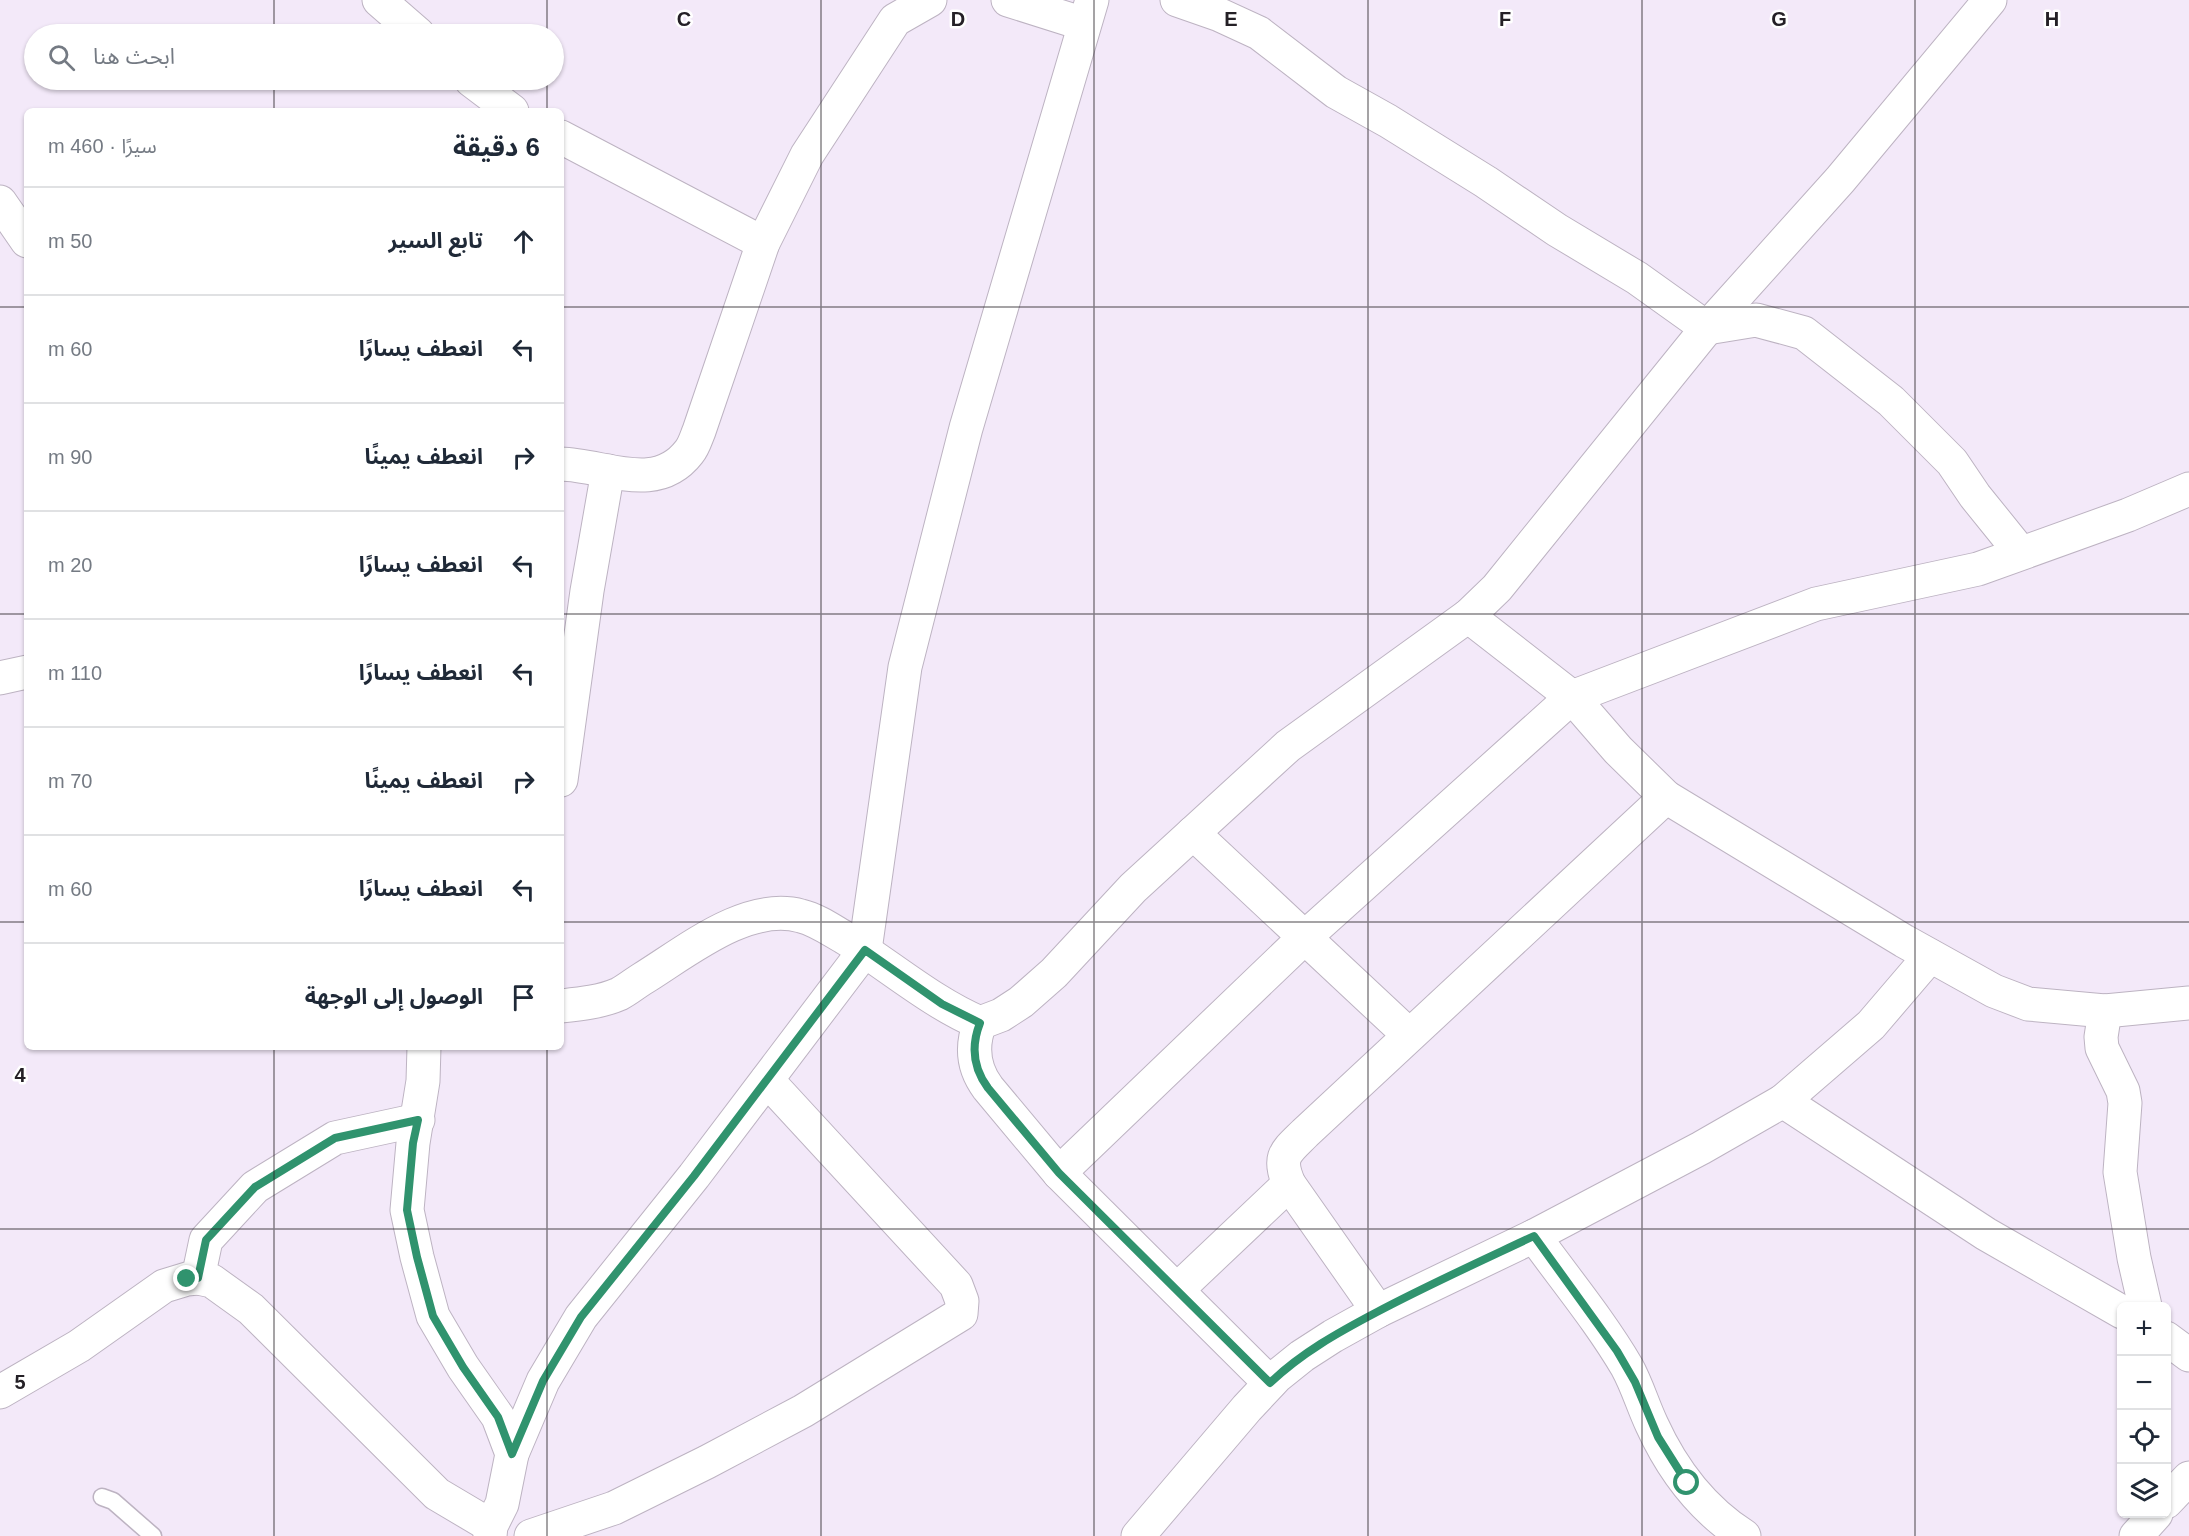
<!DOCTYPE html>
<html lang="ar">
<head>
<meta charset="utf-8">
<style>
	:root { --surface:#fff; --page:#f6f6f7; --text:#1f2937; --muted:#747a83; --line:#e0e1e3 }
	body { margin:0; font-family:Helvetica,"Noto Sans Arabic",sans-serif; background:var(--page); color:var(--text); direction:rtl }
	.controls { position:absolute; right:18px; bottom:18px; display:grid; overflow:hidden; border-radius:9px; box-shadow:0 2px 4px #0004 }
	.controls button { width:54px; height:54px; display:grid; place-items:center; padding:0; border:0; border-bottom:2px solid var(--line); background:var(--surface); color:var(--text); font:30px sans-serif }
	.stop { position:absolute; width:18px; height:18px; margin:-14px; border:4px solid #30936e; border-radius:50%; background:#fff }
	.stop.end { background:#30936e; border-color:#fff; box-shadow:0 2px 6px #0008 }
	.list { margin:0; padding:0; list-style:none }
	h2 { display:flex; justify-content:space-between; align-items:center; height:78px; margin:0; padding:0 24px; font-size:26px }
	h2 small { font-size:20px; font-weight:400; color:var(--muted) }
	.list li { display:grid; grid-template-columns:39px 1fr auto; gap:18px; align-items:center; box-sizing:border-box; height:108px; padding:0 24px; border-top:2px solid var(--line) }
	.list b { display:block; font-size:22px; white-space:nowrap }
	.list em { font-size:20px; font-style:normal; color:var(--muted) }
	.icon { flex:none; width:33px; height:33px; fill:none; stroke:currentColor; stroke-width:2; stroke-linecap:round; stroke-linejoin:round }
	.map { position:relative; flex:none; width:2189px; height:1536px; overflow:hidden; direction:ltr }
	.search { position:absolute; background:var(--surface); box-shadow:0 2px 4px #0004; left:24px; top:24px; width:540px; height:66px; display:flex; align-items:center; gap:15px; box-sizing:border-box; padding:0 21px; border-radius:33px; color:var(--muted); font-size:22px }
	.panel { position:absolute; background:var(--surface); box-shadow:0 2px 4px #0004; left:24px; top:108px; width:540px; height:942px; border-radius:9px; direction:rtl }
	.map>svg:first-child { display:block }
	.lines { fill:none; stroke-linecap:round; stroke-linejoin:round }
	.lane-casing { stroke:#bdb3c2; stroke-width:19 }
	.street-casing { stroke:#bdb3c2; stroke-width:35 }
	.lane { stroke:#fff; stroke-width:16 }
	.street { stroke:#fff; stroke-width:33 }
	.route { stroke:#30936e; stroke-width:8 }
	.grid { fill:none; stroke:#242026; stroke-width:1.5; stroke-opacity:0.55 }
	.grid-label { font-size:20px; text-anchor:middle; font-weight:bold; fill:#242026; stroke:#fff; stroke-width:5; stroke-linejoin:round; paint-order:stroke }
</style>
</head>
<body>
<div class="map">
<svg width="2189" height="1536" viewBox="0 0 2189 1536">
	<rect width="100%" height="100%" fill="#f3e9f9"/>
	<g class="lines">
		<defs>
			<polyline id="lane" points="102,1497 113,1501 153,1536"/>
			<g id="street">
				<polyline points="379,0 418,34"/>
				<polyline points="1008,0 1084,24"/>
				<polyline points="1177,0 1220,15 1259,33 1336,92 1388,121 1486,182 1557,230 1637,278 1707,328 1756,320 1804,333 1891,401 1952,462 1975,496 2021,553"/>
				<polyline points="471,80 512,111"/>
				<polyline points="561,137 763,243"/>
				<polyline points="0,202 27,241"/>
				<path d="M561 464C605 465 656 495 689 452 694 446 696 438 699 431L763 243 807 155 895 20 930 0"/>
				<polyline points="1468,616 1572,697 1618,750 1666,797 1904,941 1994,991 2028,1004 2105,1011 2189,1003"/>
				<polyline points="0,678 27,672"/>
				<polyline points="561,780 587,591 608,471"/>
				<polyline points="1193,833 1409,1035"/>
				<path d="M561 1006C580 1004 601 1002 619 994 627 990 634 984 642 979 686 952 747 901 801 916 817 920 831 930 845 938 890 966 931 1002 980 1023L1001 1015 1021 1002 1054 973 1133 888 1288 746 1468 616 1497 588 1707 328 1840 180 1990 0"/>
				<polyline points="2105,1011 2101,1037 2102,1048 2123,1091 2125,1103 2120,1172 2134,1258 2145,1306"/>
				<path d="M980 1023C971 1046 973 1068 988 1088L1059 1173 1270 1383"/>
				<polyline points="424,1047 423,1081 413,1143 407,1210 417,1257 433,1316 463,1367 498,1417 512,1454 502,1504 491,1526 490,1536"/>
				<polyline points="1783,1101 1986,1234 2122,1312"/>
				<polyline points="1059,1173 1304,938 1572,697 1816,604 1978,569 2128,515 2189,489"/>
				<path d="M1534 1236C1565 1279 1600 1321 1627 1367 1637 1385 1643 1406 1652 1425 1673 1471 1702 1509 1744 1536"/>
				<polyline points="198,1278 206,1240 255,1187 335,1138 418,1120"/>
				<polyline points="1177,1290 1289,1184"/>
				<path d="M1378 1311 1289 1184C1277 1156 1286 1152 1305 1133L1666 797"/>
				<polyline points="2166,1338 2189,1355"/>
				<polyline points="0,1392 79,1346 164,1286 187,1279 198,1278 212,1281 251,1309 437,1494 491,1526"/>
				<polyline points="512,1454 543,1381 581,1317 694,1176 865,950 905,667 966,428 1092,0"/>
				<polyline points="2166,1502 2189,1478"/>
				<polyline points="531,1536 614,1508 707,1462 803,1411 961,1314 962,1301 956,1285 767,1080"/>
				<polyline points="1138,1536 1247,1408 1277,1376 1302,1356 1333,1336 1378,1311 1534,1236 1701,1148 1783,1101 1871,1025 1930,956"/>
				<polyline points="2136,1536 2156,1514"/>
			</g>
		</defs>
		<use href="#lane" class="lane-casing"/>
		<use href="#street" class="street-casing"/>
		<use href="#lane" class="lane"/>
		<use href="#street" class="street"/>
	</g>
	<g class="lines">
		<path class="route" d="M187 1279 198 1278 206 1240 255 1187 335 1138 418 1120 413 1143 407 1210 417 1257 433 1316 463 1367 498 1417 512 1454 543 1381 581 1317 694 1176 865 950 942 1004 980 1023C971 1046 973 1068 988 1088L1059 1173 1270 1383C1301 1353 1339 1332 1377 1312 1428 1285 1481 1261 1534 1236L1617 1351 1635 1382 1658 1437 1687 1483"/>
	</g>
	<path class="grid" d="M274 0V34M547 0V34M821 0V1536M1094 0V1536M1368 0V1536M1642 0V1536M1915 0V1536M274 80V111M547 80V111M0 307H27M561 307H2189M0 614H27M561 614H2189M0 922H27M561 922H2189M274 1047V1536M547 1047V1536M0 1229H2189"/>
	<g class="grid-label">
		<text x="684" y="26">C</text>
		<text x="958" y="26">D</text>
		<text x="1231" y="26">E</text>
		<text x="1505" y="26">F</text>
		<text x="1779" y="26">G</text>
		<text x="2052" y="26">H</text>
		<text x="20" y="1082">4</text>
		<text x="20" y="1389">5</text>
	</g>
</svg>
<div class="controls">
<button>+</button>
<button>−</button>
<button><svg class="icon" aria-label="locate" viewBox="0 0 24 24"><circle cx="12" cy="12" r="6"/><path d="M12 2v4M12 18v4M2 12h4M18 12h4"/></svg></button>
<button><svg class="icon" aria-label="layers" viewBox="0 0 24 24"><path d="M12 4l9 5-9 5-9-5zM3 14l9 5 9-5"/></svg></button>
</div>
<div class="stop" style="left:1687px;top:1483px"></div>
<div class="stop end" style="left:187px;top:1279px"></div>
<div class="search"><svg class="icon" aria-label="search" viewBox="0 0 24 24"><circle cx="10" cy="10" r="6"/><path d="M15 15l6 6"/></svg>ابحث هنا</div>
<section class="panel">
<h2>6 دقيقة<small>سيرًا · 460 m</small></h2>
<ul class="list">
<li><svg class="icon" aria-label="ahead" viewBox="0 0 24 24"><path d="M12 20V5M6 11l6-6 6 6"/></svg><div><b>تابع السير</b></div><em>50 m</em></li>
<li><svg class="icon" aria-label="left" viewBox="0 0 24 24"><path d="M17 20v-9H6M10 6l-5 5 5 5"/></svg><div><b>انعطف يسارًا</b></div><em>60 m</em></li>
<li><svg class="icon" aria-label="right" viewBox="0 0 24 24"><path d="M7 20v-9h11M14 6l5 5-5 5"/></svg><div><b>انعطف يمينًا</b></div><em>90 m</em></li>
<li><svg class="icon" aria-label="left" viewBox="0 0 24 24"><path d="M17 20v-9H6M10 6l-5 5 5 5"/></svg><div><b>انعطف يسارًا</b></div><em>20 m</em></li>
<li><svg class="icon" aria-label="left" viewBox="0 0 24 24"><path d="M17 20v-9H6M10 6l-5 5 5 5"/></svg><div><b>انعطف يسارًا</b></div><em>110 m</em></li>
<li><svg class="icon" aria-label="right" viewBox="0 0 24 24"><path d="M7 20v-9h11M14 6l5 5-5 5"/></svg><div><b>انعطف يمينًا</b></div><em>70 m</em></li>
<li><svg class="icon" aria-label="left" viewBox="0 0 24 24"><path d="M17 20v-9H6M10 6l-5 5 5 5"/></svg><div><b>انعطف يسارًا</b></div><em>60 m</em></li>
<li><svg class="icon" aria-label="arrive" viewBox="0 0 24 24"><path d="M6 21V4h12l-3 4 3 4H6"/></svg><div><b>الوصول إلى الوجهة</b></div></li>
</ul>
</section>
</div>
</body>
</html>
